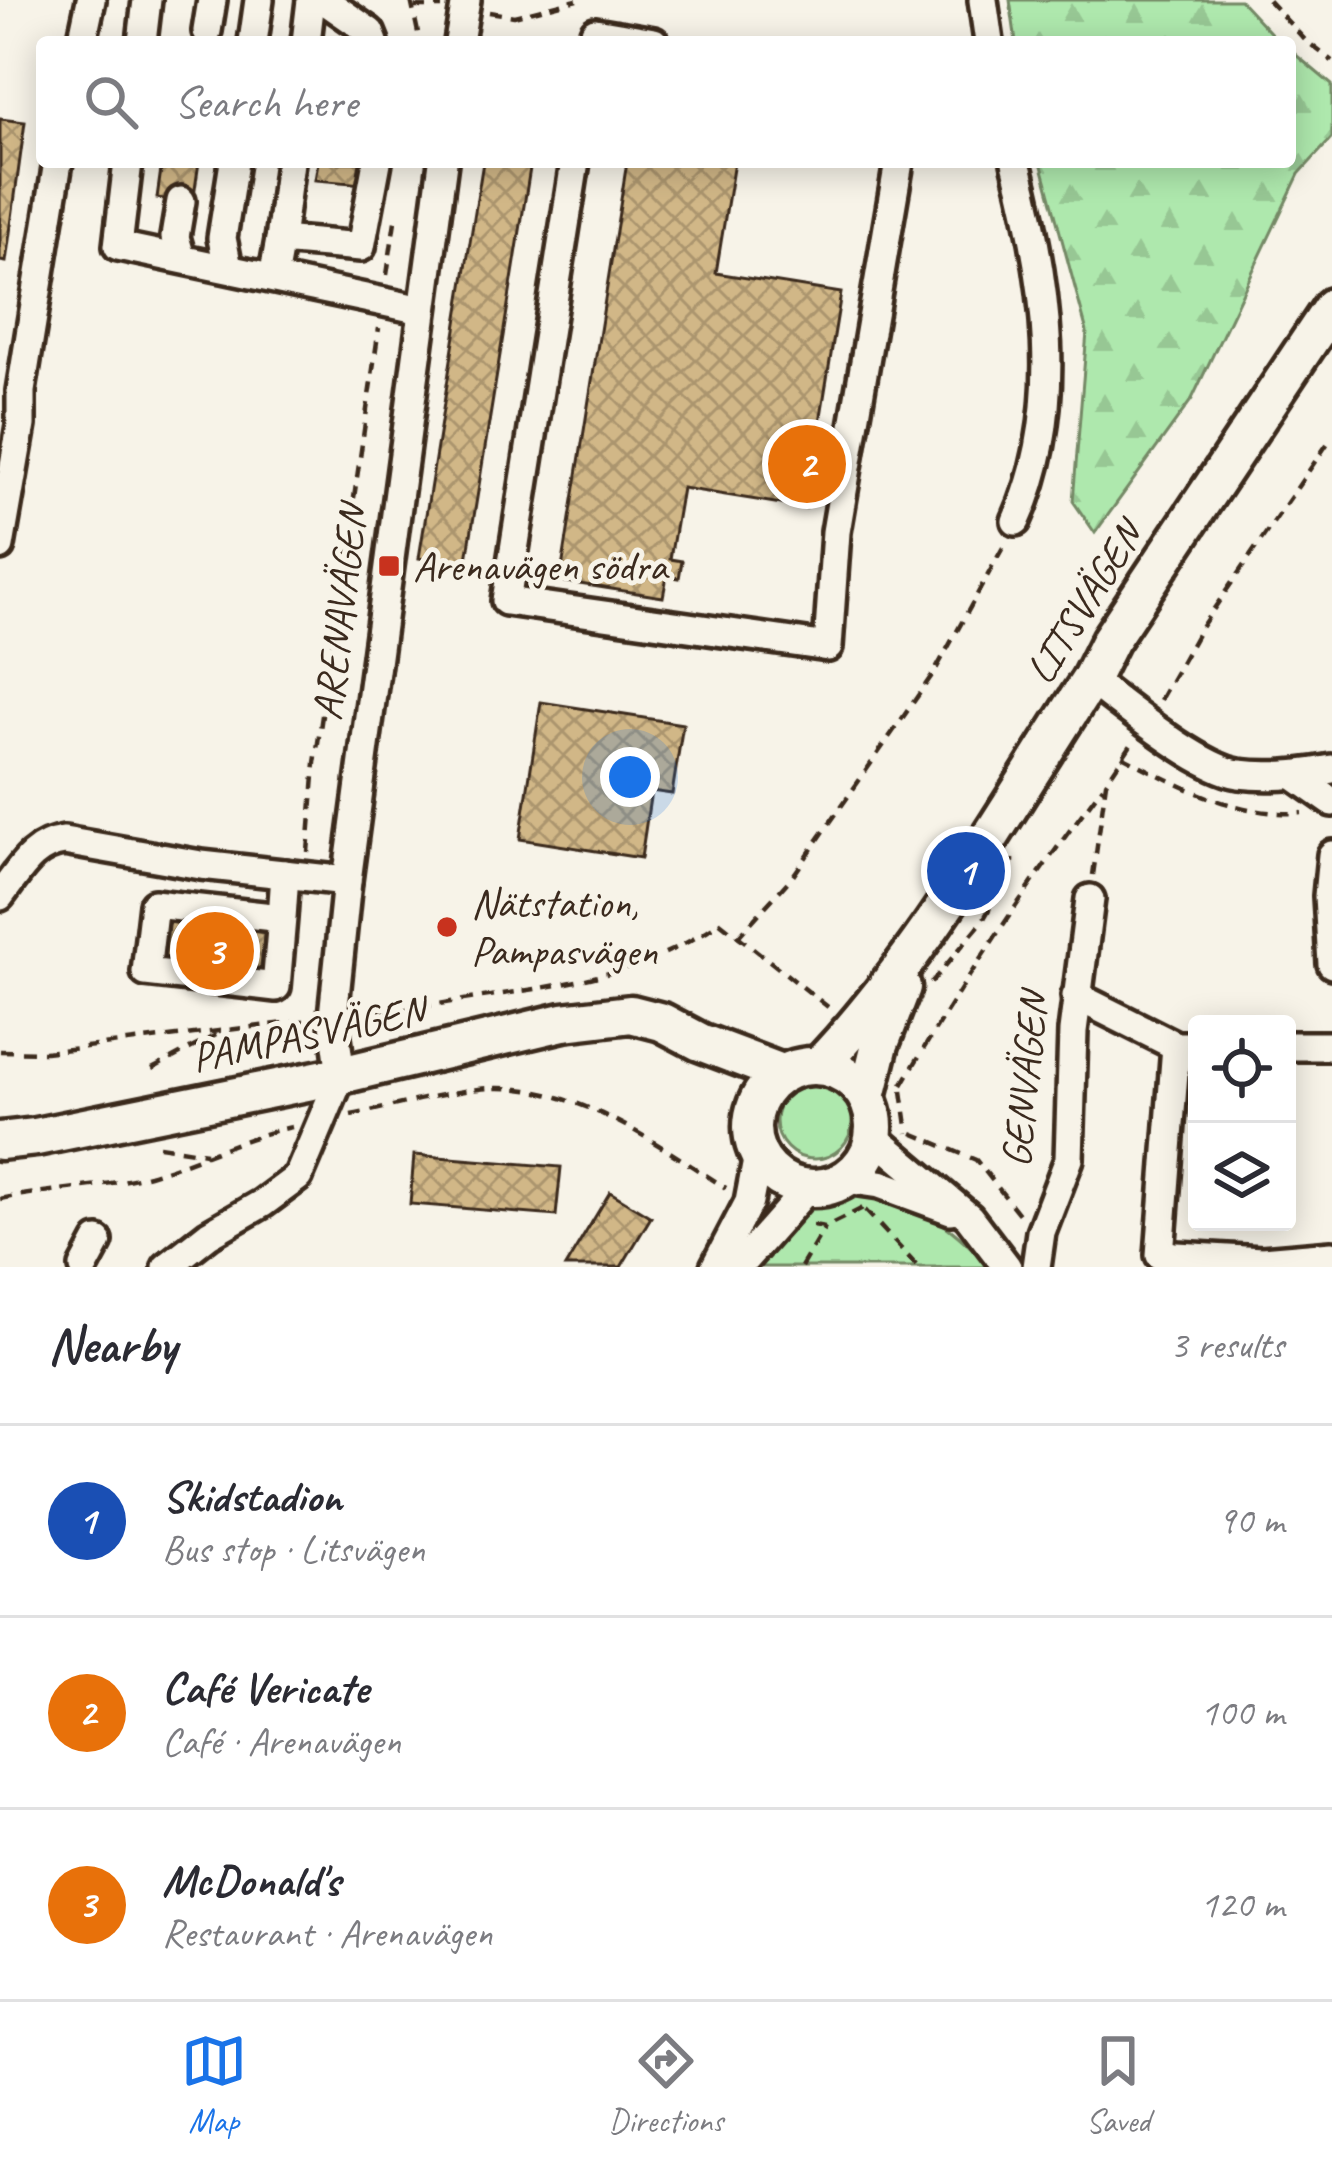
<!DOCTYPE html>
<html lang="en">
<head>
<meta charset="utf-8">
<style>
	:root { --surface:#fff; --page:#f2f2f3; --text:#2b2b33; --muted:#7c7c81; --line:#e1e1e2; --accent:#1a73e8 }
	body { margin:0; font-family:Caveat,sans-serif; background:var(--page); color:var(--text) }
	.controls { position:absolute; right:36px; bottom:36px; display:grid; overflow:hidden; border-radius:12px; box-shadow:0 6px 30px #0003 }
	.controls button { width:108px; height:108px; display:grid; place-items:center; padding:0; border:0; border-bottom:3px solid var(--line); background:var(--surface); color:var(--text); font:60px sans-serif }
	.you { position:absolute; left:630px; top:777px; width:42px; height:42px; margin:-30px; border:9px solid #fff; border-radius:50%; background:#1a73e8; box-shadow:0 0 0 18px #1a73e833 }
	.badge { display:grid; place-items:center; width:78px; height:78px; border-radius:50%; background:var(--accent); color:#fff; font-size:39px; font-weight:700 }
	.pin { position:absolute; translate:-50% -50%; border:6px solid #fff; box-shadow:0 3px 12px #0006 }
	.list { margin:0; padding:0; list-style:none }
	h2 { display:flex; justify-content:space-between; align-items:center; height:156px; margin:0; padding:0 48px; font-size:51px }
	h2 small { font-size:39px; font-weight:400; color:var(--muted) }
	.list li { display:grid; grid-template-columns:78px 1fr auto; gap:36px; align-items:center; box-sizing:border-box; height:192px; padding:0 48px; border-top:3px solid var(--line) }
	.list b { display:block; font-size:45px; white-space:nowrap }
	.list p { margin:0; font-size:39px; white-space:nowrap; color:var(--muted) }
	.list em { font-size:39px; font-style:normal; color:var(--muted) }
	.icon { flex:none; width:66px; height:66px; fill:none; stroke:currentColor; stroke-width:2; stroke-linecap:round; stroke-linejoin:round }
	.map { position:relative; flex:none; width:1332px; height:1267px; overflow:hidden }
	.search { position:absolute; background:var(--surface); box-shadow:0 6px 30px #0003; left:36px; right:36px; top:36px; height:132px; display:flex; align-items:center; gap:30px; box-sizing:border-box; padding:0 42px; border-radius:12px; color:var(--muted); font-size:45px }
	.sheet { height:732px; background:var(--surface) }
	nav { display:flex; justify-content:space-around; align-items:center; box-sizing:border-box; height:168px; border-top:3px solid var(--line); background:var(--surface); font-size:33px; color:var(--muted) }
	nav a { display:grid; justify-items:center; gap:6px }
	nav .on { color:var(--accent) }
	.map>svg:first-child { display:block }
	.green { fill:#aee8ad; stroke:#748966; stroke-width:3 }
	.forest { fill:url(#forest-firs); stroke:#748966; stroke-width:3 }
	.building { fill:url(#building-cross-hatch); stroke:#3b2a1e; stroke-width:3 }
	.lines { fill:none; stroke-linecap:round; stroke-linejoin:round }
	.minor-casing { stroke:#3b2a1e; stroke-width:36 }
	.major-casing { stroke:#3b2a1e; stroke-width:45 }
	.path { stroke:#3b2a1e; stroke-width:4.5; stroke-dasharray:12 9; stroke-linecap:butt }
	.minor { stroke:#f7f3e8; stroke-width:27 }
	.major { stroke:#f7f3e8; stroke-width:36 }
	.poi-dot { fill:#c8321e; stroke:#f7f3e8; stroke-width:4.5 }
	.labels { text-anchor:middle; dominant-baseline:central; stroke-width:10; stroke-linejoin:round; paint-order:stroke }
	.poi-label { font-size:42px; fill:#3b2a1e; stroke:#f7f3e8; text-anchor:start }
	.street-label { font-size:42px; fill:#3b2a1e; stroke:#f7f3e8 }
</style>
</head>
<body>
<div class="map">
<svg width="1332" height="1267" viewBox="0 0 1332 1267">
	<defs>
		<pattern id="forest-firs" width="22" height="20" patternUnits="userSpaceOnUse" patternTransform="scale(3)"><rect width="22" height="20" fill="#aee8ad"/><path d="M5 1l3.5 6h-7zM16 11l3.5 6h-7z" fill="#97c794"/></pattern>
		<pattern id="building-cross-hatch" width="8" height="8" patternUnits="userSpaceOnUse" patternTransform="scale(3)"><rect width="8" height="8" fill="#d1b787"/><path d="M0 0l8 8M0 8l8-8" fill="none" stroke="#ab956e"/></pattern>
	</defs>
	<rect width="100%" height="100%" fill="#f7f3e8"/>
	<filter id="ink" filterUnits="userSpaceOnUse"><feTurbulence type="fractalNoise" baseFrequency=".00833" numOctaves="2"/><feDisplacementMap in="SourceGraphic" scale="24" xChannelSelector="R" yChannelSelector="G"/><feConvolveMatrix kernelMatrix="1 2 1 2 8 2 1 2 1" color-interpolation-filters="sRGB"/></filter>
	<g filter="url(#ink)">
		<g class="green">
			<circle cx="814" cy="1121" r="38"/>
			<path d="M856 1196C918 1198 949 1224 991 1267H748L814 1200Z"/>
		</g>
		<g class="forest">
			<polygon points="1010,0 1240,0 1279,42 1016,42"/>
			<polygon points="1290,50 1332,85 1332,138 1299,174 1192,399 1095,533 1073,501 1087,332 1041,162 1290,162"/>
		</g>
		<g class="building">
			<polygon points="0,119 25,122 6,262 0,261"/>
			<polygon points="162,162 199,162 193,203 157,198"/>
			<polygon points="318,162 365,162 363,184 315,180"/>
			<polygon points="483,162 531,162 466,566 419,558"/>
			<polygon points="627,162 734,162 716,273 841,293 806,508 682,488 670,559 682,561 679,578 667,576 663,597 560,581"/>
			<polygon points="541,702 683,724 672,794 651,791 641,858 520,839"/>
			<polygon points="160,919 276,933 270,983 154,970"/>
			<polygon points="414,1155 561,1167 556,1216 410,1204"/>
			<polygon points="610,1192 651,1217 621,1267 565,1267"/>
		</g>
		<g class="lines">
			<defs>
				<g id="minor">
					<polyline points="324,0 370,32 374,42"/>
					<polyline points="983,0 989,42"/>
					<polyline points="207,31 212,0"/>
					<polyline points="82,42 91,0"/>
					<polyline points="142,42 147,0"/>
					<polyline points="253,42 259,0"/>
					<polyline points="306,42 311,0"/>
					<polyline points="459,42 466,0"/>
					<polyline points="594,42 595,32 654,42"/>
					<polyline points="128,162 118,246 422,310"/>
					<polyline points="575,162 506,601 828,647 836,532 899,162"/>
					<path d="M1016 162C1046 277 1067 409 1016 521"/>
					<polyline points="181,201 175,237 181,258"/>
					<polyline points="280,240 290,162"/>
					<polyline points="228,268 222,238 234,162"/>
					<polyline points="273,278 280,240 361,247 377,162"/>
					<polyline points="0,546 21,425 21,391 58,162"/>
					<path d="M1090 680C1125 706 1199 768 1239 774 1271 778 1301 775 1332 769"/>
					<polyline points="1295,776 1332,802"/>
					<polyline points="1332,855 1328,896 1332,964"/>
					<path d="M0 896C19 872 31 845 64 841L201 865 347 881"/>
					<polyline points="282,918 276,987 146,972 154,904 282,918 285,874"/>
					<polyline points="1076,996 1176,1046 1197,1046"/>
					<polyline points="1176,1046 1160,1255 1262,1261 1332,1255"/>
					<polyline points="1287,1046 1332,1046"/>
					<polyline points="874,1137 969,1217 1007,1267"/>
					<polyline points="846,1179 880,1184 951,1210"/>
					<polyline points="84,1267 98,1241"/>
					<polyline points="167,1267 209,1234 263,1203 298,1177 341,1075 333,1016 347,881 443,162"/>
					<polyline points="715,1267 749,1202 758,1155"/>
					<polyline points="738,1267 807,1189"/>
					<polyline points="1036,1267 1041,1232 1069,1159 1073,1031 1090,899"/>
				</g>
				<g id="major">
					<path d="M820 1065C928 951 1004 811 1090 680L1110 640 1332 307"/>
					<circle cx="813" cy="1127" r="61"/>
					<polyline points="867,1097 880,1044 902,987"/>
					<polyline points="0,1141 36,1137 341,1075 563,1022 631,1014 662,1022 700,1042 782,1073"/>
				</g>
			</defs>
			<use href="#minor" class="minor-casing"/>
			<use href="#major" class="major-casing"/>
			<g class="path">
				<polyline points="411,0 420,42"/>
				<polyline points="1268,0 1305,40 1332,61"/>
				<polyline points="415,7 442,7"/>
				<polyline points="489,12 514,16 577,0"/>
				<polyline points="387,275 395,221"/>
				<polyline points="1160,700 1200,629 1332,437"/>
				<path d="M1122 756C1179 786 1236 817 1302 813"/>
				<polyline points="308,852 315,763 379,328"/>
				<polyline points="1093,875 1106,782 1131,745"/>
				<polyline points="737,938 793,876 935,671 1006,542"/>
				<polyline points="931,983 982,922 1013,867 1013,859"/>
				<path d="M357 1014C397 1012 437 1004 476 998 564 985 646 974 720 922L828 1007"/>
				<polyline points="0,1051 45,1052 310,1020"/>
				<polyline points="152,1069 216,1035"/>
				<path d="M902 1085C963 981 1030 882 1103 786"/>
				<polyline points="902,1091 908,1133"/>
				<path d="M351 1115C393 1107 436 1094 479 1089 570 1079 653 1142 726 1188"/>
				<polyline points="912,1133 976,1160 1019,1214"/>
				<polyline points="159,1146 206,1153"/>
				<path d="M0 1199C49 1189 100 1188 149 1175 198 1161 242 1137 292 1127"/>
				<polyline points="865,1210 918,1267"/>
				<polyline points="813,1225 825,1227 867,1206"/>
				<polyline points="801,1267 825,1227"/>
			</g>
			<use href="#minor" class="minor"/>
			<use href="#major" class="major"/>
		</g>
	</g>
	<g class="poi-dot">
		<rect x="377" y="554" width="24" height="24" rx="6"/>
		<circle cx="447" cy="927" r="12"/>
	</g>
	<g class="labels">
		<g class="poi-label">
			<text x="413" y="566">Arenavägen södra</text>
			<text x="471" y="903">Nätstation,<tspan x="471" dy="48">Pampasvägen</tspan></text>
		</g>
		<g class="street-label">
			<text transform="translate(1084 603) rotate(-58)">LITSVÄGEN</text>
			<text transform="translate(340 613) rotate(-83)">ARENAVÄGEN</text>
			<text transform="translate(308 1034) rotate(-12)">PAMPASVÄGEN</text>
			<text transform="translate(1025 1080) rotate(-84)">GENVÄGEN</text>
		</g>
	</g>
</svg>
<div class="controls">
<button><svg class="icon" aria-label="locate" viewBox="0 0 24 24"><circle cx="12" cy="12" r="6"/><path d="M12 2v4M12 18v4M2 12h4M18 12h4"/></svg></button>
<button><svg class="icon" aria-label="layers" viewBox="0 0 24 24"><path d="M12 4l9 5-9 5-9-5zM3 14l9 5 9-5"/></svg></button>
</div>
<div class="you"></div>
<div class="pin badge" style="left:966px;top:871px;background:#1a4fb4">1</div>
<div class="pin badge" style="left:807px;top:464px;background:#e8710a">2</div>
<div class="pin badge" style="left:215px;top:951px;background:#e8710a">3</div>
<div class="search"><svg class="icon" aria-label="search" viewBox="0 0 24 24"><circle cx="10" cy="10" r="6"/><path d="M15 15l6 6"/></svg>Search here</div>
</div>
<section class="sheet">
<h2>Nearby<small>3 results</small></h2>
<ul class="list">
<li><span class="badge" style="background:#1a4fb4">1</span><div><b>Skidstadion</b><p>Bus stop · Litsvägen</p></div><em>90 m</em></li>
<li><span class="badge" style="background:#e8710a">2</span><div><b>Café Vericate</b><p>Café · Arenavägen</p></div><em>100 m</em></li>
<li><span class="badge" style="background:#e8710a">3</span><div><b>McDonald's</b><p>Restaurant · Arenavägen</p></div><em>120 m</em></li>
</ul>
</section>
<nav>
<a class="on"><svg class="icon" aria-label="map" viewBox="0 0 24 24"><path d="M3 6l6-2 6 2 6-2v14l-6 2-6-2-6 2zM9 4v14M15 6v14"/></svg>Map</a>
<a><svg class="icon" aria-label="directions" viewBox="0 0 24 24"><path d="M12 3l9 9-9 9-9-9zM9 14v-3h6M13 9l2 2-2 2"/></svg>Directions</a>
<a><svg class="icon" aria-label="saved" viewBox="0 0 24 24"><path d="M7 4h10v16l-5-4-5 4z"/></svg>Saved</a>
</nav>
</body>
</html>
